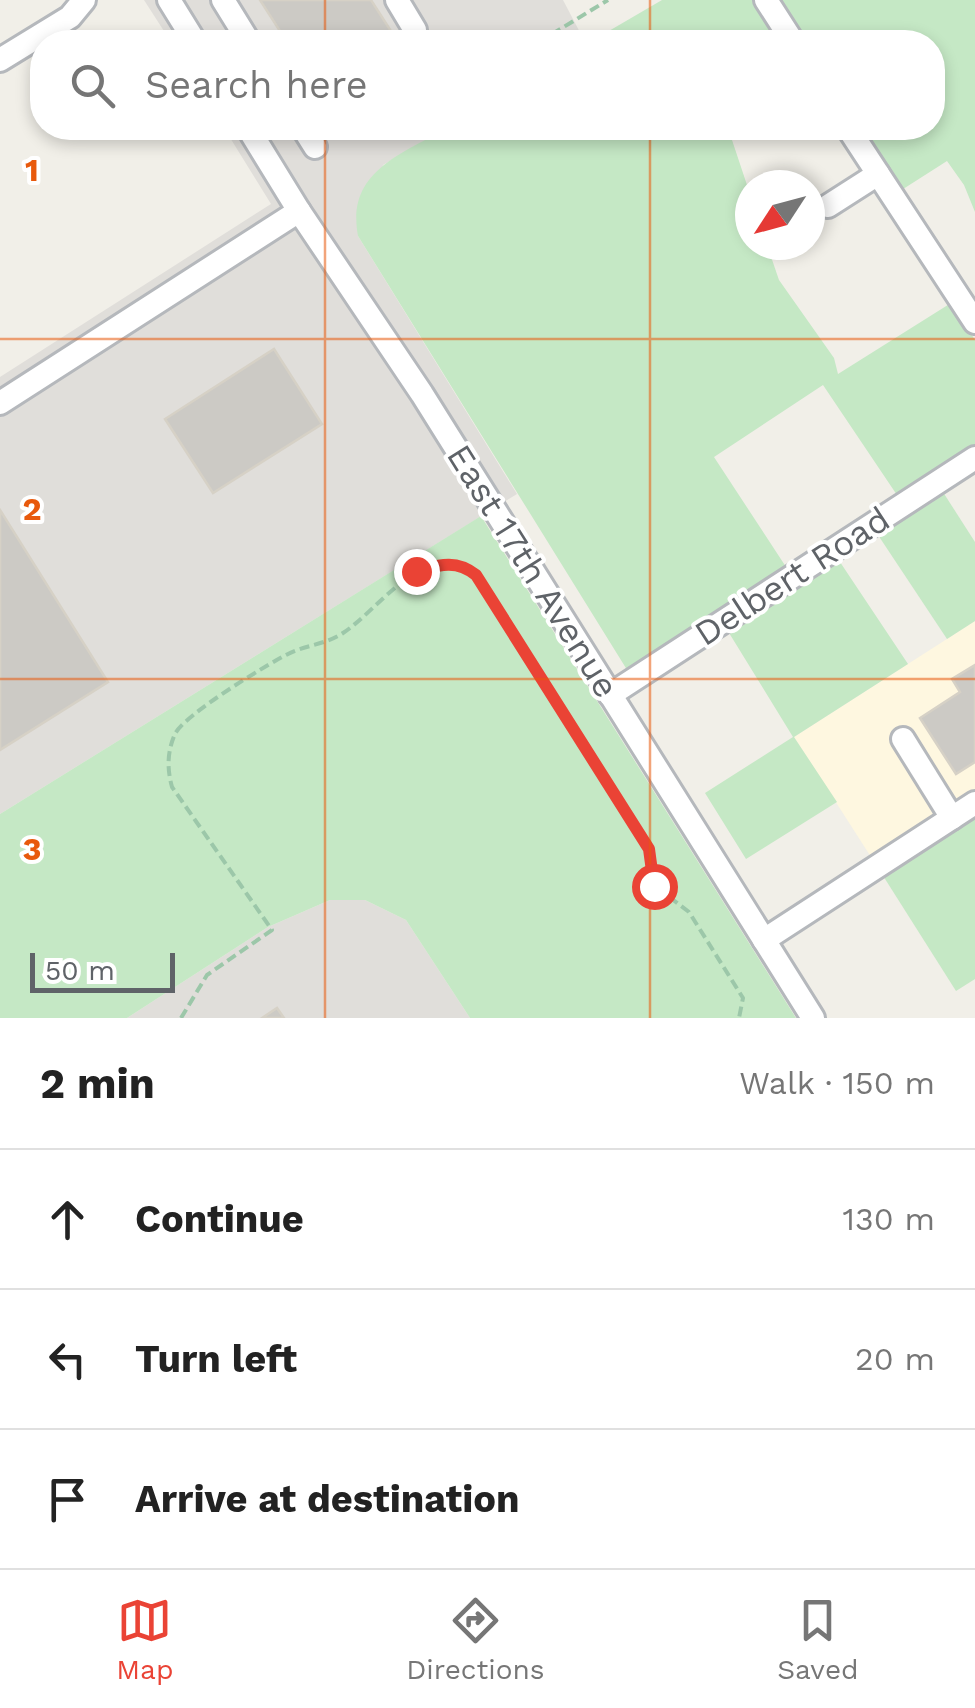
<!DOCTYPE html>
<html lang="en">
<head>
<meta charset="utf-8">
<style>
	:root { --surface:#fff; --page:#f2f2f2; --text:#222; --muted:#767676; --line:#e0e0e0; --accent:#ea4335 }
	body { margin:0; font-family:"Work Sans",sans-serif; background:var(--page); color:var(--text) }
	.compass { position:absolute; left:735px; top:170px; width:90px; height:90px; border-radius:50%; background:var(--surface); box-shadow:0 5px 15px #0003; rotate:234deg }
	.scale { position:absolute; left:30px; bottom:25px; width:145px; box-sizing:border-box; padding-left:10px; border:5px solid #5f6368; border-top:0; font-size:28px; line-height:35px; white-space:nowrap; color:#5f6368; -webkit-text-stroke:8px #fff; paint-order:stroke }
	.stop { position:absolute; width:30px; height:30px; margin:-22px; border:8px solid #ea4335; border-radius:50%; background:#fff }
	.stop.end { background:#ea4335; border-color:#fff; box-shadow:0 2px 10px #0008 }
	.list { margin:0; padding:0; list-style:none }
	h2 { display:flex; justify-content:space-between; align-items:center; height:130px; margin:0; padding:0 40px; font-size:42px }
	h2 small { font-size:32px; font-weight:400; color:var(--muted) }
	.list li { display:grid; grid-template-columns:65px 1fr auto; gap:30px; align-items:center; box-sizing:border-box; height:140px; padding:0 40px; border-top:2px solid var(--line) }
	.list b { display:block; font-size:38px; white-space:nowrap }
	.list em { font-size:32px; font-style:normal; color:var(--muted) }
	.icon { flex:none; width:55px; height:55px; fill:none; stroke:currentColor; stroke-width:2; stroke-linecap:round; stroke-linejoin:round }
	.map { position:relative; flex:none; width:975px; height:1018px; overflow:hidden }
	.search { position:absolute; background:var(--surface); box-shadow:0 5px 15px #0003; left:30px; right:30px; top:30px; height:110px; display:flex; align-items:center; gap:25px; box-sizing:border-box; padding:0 35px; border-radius:40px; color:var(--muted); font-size:38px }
	.sheet { height:550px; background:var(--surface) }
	nav { display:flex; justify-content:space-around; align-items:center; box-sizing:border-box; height:140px; border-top:2px solid var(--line); background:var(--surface); font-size:28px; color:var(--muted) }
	nav a { display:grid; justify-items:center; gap:5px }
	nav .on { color:var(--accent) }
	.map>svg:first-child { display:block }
	.commercial { fill:#fef7e0 }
	.industrial { fill:#e0deda }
	.green { fill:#c5e8c5 }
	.building { fill:#cccac5; stroke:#d6d1c6; stroke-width:2.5 }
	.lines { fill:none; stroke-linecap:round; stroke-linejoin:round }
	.minor-casing { stroke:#b5b8bc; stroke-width:28 }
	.path { stroke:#9cc7a9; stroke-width:4; stroke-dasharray:10 5; stroke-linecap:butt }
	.minor { stroke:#fff; stroke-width:22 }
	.route { stroke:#ea4335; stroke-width:12 }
	.grid { fill:none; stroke:#e8590c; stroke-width:2.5; stroke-opacity:0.55 }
	.labels { text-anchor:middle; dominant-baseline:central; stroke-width:8; stroke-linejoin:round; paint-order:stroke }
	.street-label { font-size:35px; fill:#5f6368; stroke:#fff }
	.grid-label { font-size:32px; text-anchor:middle; font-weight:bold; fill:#e8590c; stroke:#fff; stroke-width:8; stroke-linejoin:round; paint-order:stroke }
</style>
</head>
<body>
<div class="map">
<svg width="975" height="1018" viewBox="0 0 975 1018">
	<rect width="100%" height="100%" fill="#f1efe8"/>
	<polygon class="commercial" points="975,621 975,811 880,871 794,737"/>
	<g class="industrial">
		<polygon points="144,0 563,0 585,42 171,42"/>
		<polygon points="224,128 447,128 383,165 358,236 517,494 0,814 0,377 271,204"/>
		<polygon points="330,900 365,900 406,920 470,1018 127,1018 268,927"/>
	</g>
	<g class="green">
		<polygon points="662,0 755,0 784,42 590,42"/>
		<polygon points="771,0 975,0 975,212 964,185 947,161 900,191 858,128 932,128 932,42 800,42"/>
		<path d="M447 128H728L750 194V245H767L779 280 834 358 838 374 951 303 975 340V450L901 501 823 385 714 457 790 573 629 673 358 236C346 172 400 155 447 128Z"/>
		<polygon points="941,489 975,542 975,621 947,639 876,532"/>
		<polygon points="481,516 796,1018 470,1018 406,920 365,900 330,900 268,927 127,1018 0,1018 0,814"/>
		<polygon points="836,556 908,664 794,737 837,802 746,859 705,793 793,737 726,628"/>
		<polygon points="975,811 975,979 956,991 880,871"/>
	</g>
	<g class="building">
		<polygon points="260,0 371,0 398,42 287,42"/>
		<polygon points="274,349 322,424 213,493 165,419"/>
		<polygon points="0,510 108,682 0,750"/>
		<polygon points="975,665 975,762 956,774 920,718 960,692 952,679"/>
		<polygon points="277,1008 284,1018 262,1018"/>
	</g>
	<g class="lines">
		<defs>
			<g id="minor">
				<polyline points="169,0 195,42"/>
				<polyline points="223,0 249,42"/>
				<polyline points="397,0 415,30"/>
				<polyline points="766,0 793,42"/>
				<polyline points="0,60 70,17 84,0"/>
				<polyline points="248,128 299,211 422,394 813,1018"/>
				<polyline points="303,128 315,147"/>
				<polyline points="848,128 975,322"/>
				<polyline points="828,206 878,174"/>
				<polyline points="0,403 299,211"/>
				<polyline points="610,695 975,458"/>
				<polyline points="903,739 952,818"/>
				<polyline points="764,940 975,803"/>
			</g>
		</defs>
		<use href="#minor" class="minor-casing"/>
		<g class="path">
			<polyline points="539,42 608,0"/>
			<polyline points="395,131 402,128"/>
			<path d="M181 1018 207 975 272 930 172 787C167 769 167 752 175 734 184 715 263 667 286 655 304 645 325 645 343 633 380 609 426 536 476 575L649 849 655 886 689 912 743 998 739 1018"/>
		</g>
		<use href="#minor" class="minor"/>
	</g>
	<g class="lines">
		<path class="route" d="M416 571C439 565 456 559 476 575L649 849 654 886"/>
	</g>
	<path class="grid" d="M325 0V42M650 0V42M325 128V1018M650 128V1018M0 339H975M0 679H975"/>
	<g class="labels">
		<g class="street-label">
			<text transform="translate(533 571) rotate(58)">East 17th Avenue</text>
			<text transform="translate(792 576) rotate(-33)">Delbert Road</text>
		</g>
	</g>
	<g class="grid-label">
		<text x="32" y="181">1</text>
		<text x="32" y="520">2</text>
		<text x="32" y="860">3</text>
	</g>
</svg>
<svg class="compass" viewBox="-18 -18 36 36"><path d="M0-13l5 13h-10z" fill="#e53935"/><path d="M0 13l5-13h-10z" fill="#767676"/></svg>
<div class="scale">50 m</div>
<div class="stop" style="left:654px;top:886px"></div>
<div class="stop end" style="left:416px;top:571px"></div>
<div class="search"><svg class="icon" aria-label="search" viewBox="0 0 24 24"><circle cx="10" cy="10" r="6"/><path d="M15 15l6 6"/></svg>Search here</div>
</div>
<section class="sheet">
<h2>2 min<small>Walk · 150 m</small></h2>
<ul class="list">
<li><svg class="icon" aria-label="ahead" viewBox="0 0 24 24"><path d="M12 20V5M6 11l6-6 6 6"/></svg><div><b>Continue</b></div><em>130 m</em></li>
<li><svg class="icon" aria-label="left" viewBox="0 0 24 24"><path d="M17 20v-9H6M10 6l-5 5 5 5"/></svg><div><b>Turn left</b></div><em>20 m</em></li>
<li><svg class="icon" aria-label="arrive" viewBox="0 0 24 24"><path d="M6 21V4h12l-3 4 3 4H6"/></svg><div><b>Arrive at destination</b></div></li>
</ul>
</section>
<nav>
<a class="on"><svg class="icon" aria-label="map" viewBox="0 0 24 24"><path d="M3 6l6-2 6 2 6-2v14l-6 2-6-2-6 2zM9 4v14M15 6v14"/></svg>Map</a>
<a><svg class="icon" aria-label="directions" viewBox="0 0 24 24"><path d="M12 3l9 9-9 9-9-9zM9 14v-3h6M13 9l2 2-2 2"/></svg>Directions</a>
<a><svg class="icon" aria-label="saved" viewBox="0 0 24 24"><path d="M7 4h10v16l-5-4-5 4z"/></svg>Saved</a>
</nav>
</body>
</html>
